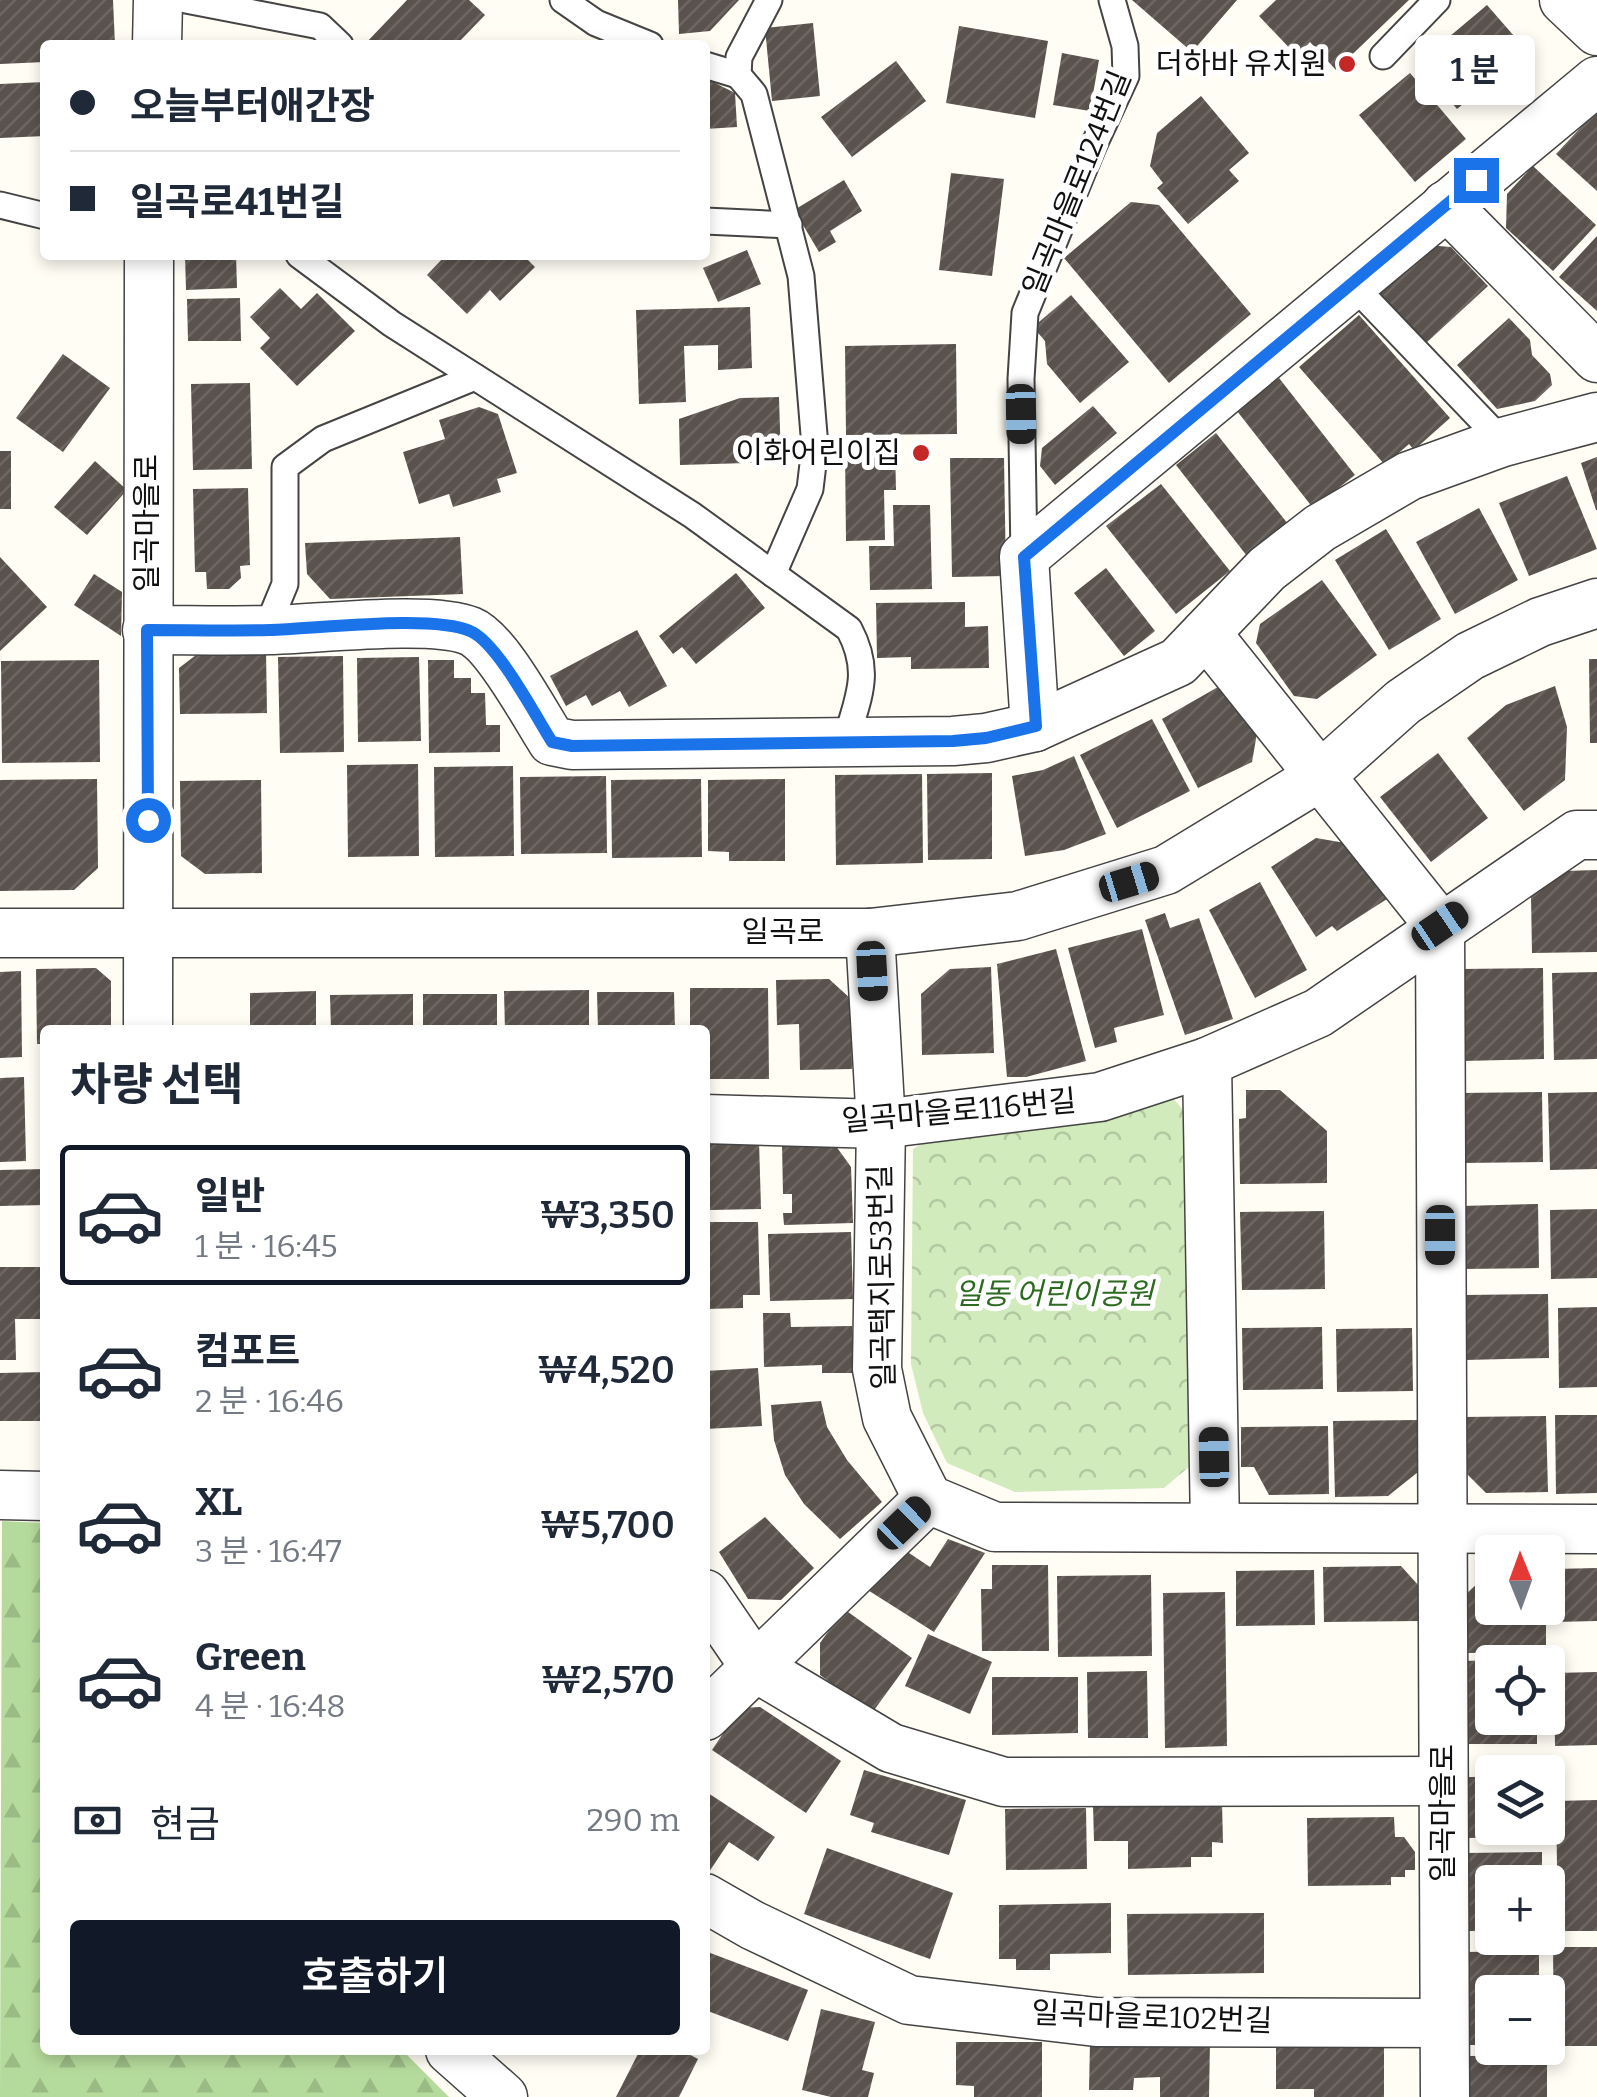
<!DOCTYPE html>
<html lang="ko">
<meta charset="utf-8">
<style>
:root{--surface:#fff;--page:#f6f6f7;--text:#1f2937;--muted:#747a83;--line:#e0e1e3;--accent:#111827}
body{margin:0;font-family:Bitter,"Noto Sans KR",serif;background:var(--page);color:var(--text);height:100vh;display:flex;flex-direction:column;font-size:38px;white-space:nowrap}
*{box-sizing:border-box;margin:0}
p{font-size:32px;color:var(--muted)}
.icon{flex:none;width:55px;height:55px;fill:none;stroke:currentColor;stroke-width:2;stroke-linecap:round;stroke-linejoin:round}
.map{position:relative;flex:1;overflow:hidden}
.sheet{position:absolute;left:40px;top:1025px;width:670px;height:1030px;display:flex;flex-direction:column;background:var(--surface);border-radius:10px;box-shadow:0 5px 15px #0003}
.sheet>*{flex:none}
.banner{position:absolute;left:40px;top:40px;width:670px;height:220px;border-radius:10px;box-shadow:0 5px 15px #0003;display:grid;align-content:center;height:220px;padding:0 30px;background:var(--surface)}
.needle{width:65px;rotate:359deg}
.controls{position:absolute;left:1475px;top:1535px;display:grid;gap:20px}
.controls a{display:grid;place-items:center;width:90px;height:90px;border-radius:10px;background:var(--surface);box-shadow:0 5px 15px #0003;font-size:50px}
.end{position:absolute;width:45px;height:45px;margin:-22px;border:12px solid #1a73e8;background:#fff;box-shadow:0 0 0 5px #fff}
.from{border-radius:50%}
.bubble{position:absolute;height:70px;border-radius:10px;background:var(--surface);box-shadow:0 5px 15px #0003;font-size:32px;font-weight:600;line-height:70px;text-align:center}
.car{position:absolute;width:30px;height:60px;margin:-30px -15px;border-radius:12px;box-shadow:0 0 8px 2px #0007;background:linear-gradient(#222 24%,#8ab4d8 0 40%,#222 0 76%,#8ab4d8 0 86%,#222 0)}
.banner b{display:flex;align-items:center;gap:35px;height:95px;font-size:38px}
.banner b+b{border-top:2px solid var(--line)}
.banner i{width:25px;height:25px;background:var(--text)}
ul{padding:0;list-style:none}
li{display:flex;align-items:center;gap:30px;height:140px;margin:0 20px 15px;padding:0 10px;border:5px solid transparent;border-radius:10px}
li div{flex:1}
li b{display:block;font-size:38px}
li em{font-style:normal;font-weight:600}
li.active{border-color:var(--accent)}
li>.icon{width:90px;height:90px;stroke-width:1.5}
h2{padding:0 30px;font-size:45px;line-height:120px}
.pay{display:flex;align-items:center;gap:25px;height:110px;padding:0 30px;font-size:38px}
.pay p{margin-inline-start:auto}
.primary-button{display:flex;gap:20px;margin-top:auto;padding:20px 30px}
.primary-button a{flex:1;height:115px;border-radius:10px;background:var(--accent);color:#fff;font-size:40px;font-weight:600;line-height:115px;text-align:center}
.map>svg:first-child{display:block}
</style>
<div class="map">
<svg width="1597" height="2097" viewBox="0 0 1597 2097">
<defs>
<pattern id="forest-firs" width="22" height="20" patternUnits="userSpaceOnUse" patternTransform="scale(2.5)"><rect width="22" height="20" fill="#b5db9c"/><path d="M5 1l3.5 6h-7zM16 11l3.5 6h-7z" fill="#9bbb85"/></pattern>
<pattern id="park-crowns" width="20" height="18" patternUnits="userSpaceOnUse" patternTransform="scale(2.5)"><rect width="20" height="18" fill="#d2ebbd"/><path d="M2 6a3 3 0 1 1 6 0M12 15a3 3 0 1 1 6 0" fill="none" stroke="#b3c8a1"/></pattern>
<pattern id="building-hatch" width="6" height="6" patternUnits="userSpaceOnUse" patternTransform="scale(2.5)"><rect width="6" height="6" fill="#5a524d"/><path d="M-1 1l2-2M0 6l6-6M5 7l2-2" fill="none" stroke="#6d6662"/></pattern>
</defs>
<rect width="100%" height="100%" fill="#fffdf4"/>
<polygon fill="url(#forest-firs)" points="2,1521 45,1523 45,2050 402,2050 449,2097 0,2097"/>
<polygon fill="url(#park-crowns)" points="1170,1095 1196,1124 1197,1460 1164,1488 1015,1492 947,1463 923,1413 911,1364 913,1149 938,1134 1047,1128 1121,1114"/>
<g fill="url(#building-hatch)">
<polygon points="0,0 113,0 115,45 45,45 45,62 0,64"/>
<polygon points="407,0 469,0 485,15 456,45 364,45"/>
<polygon points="678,0 739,0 710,31 679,34"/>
<polygon points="1132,0 1237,0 1192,52"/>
<polygon points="1276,0 1409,0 1336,70 1310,42 1297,56 1259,16"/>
<polygon points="1487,5 1521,44 1479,80 1485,86 1457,109 1418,63"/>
<polygon points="813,23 820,96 772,101 765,28"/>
<polygon points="959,26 1048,41 1035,118 946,103"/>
<polygon points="1062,53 1099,60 1090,111 1053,105"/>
<polygon points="896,61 926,101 852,157 821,117"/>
<polygon points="1410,73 1466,139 1415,182 1359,115"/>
<polygon points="705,78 735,93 737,127 705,129"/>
<polygon points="45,82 45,136 0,138 0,84"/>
<polygon points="1201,96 1249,153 1229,170 1239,181 1188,224 1157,188 1163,183 1150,166 1157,133"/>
<polygon points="1597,110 1597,191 1556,154"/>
<polygon points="1533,166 1596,225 1553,271 1506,228 1507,194"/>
<polygon points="951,173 1004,179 992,276 939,270"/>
<polygon points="844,180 862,211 830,231 836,242 819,252 794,210"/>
<polygon points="1131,202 1159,205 1251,314 1169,383 1064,258"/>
<polygon points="1597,236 1597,311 1559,277"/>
<polygon points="1426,245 1451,247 1488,286 1425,344 1376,291"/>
<polygon points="747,250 761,284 718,302 703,268"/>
<polygon points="185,255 236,255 237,288 186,290"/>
<polygon points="446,255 523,255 535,267 500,301 490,290 467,314 427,275"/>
<polygon points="280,288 301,309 317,293 355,331 297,386 260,348 270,338 250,317"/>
<polygon points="1071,295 1129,362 1080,403 1047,364 1045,341 1033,327"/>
<polygon points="240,298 241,341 188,341 187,299"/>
<polygon points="750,307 752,368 718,370 718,345 684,346 686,402 639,404 636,310"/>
<polygon points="1359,315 1450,418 1414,450 1409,444 1385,465 1299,367"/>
<polygon points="1509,318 1530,340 1532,355 1550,374 1552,385 1535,401 1497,409 1457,365"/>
<polygon points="956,344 957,434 846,435 845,346"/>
<polygon points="63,354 110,388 63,452 16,418"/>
<polygon points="1279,378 1355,475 1313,508 1237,411"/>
<polygon points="250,383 252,469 193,470 191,384"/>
<polygon points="779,397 781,462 680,465 679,419 740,398"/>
<polygon points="1093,406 1117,433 1055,485 1040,466 1042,448"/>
<polygon points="479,407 498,414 517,473 497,479 501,492 453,507 449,494 419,504 403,452 445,439 439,420"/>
<polygon points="1216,433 1288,524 1247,556 1176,465"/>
<polygon points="895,449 896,490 884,490 885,540 846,541 845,450"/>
<rect x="0" y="451" width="11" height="58"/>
<polygon points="1597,457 1597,510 1596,510 1581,463"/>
<polygon points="950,458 1004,458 1006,576 952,577"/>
<polygon points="95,461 127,490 87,535 54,507"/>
<polygon points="1567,476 1597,549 1529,576 1499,503"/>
<polygon points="1161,484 1230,571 1176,614 1106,526"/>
<polygon points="248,488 250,565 240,566 241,578 229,589 207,589 206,572 195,572 193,489"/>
<polygon points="893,505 930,505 932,589 870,590 869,546 894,546"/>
<polygon points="1479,508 1518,580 1455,614 1416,542"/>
<polygon points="1386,529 1441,619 1389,650 1335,560"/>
<polygon points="460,537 463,594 330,599 307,574 305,543"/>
<polygon points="0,557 47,607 0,651"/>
<polygon points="1106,568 1155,631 1124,656 1074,593"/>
<polygon points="736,573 765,608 696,664 682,647 673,654 659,636"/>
<polygon points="94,574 122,592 121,636 74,605"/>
<polygon points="1322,580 1377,655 1317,699 1294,696 1256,643 1260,624"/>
<polygon points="965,602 965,627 988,626 989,668 911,669 911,657 877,658 876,603"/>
<polygon points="637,630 667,686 629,707 620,691 592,706 586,695 566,706 550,676"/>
<polygon points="266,651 267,713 180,714 179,668 200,652"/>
<polygon points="343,656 344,752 280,753 278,657"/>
<polygon points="419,657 421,741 358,742 357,658"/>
<polygon points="1589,659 1597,659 1597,743 1590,743"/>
<polygon points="99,660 100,762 2,763 1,661"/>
<polygon points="428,660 454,660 454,678 471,678 471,693 485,693 486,725 500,725 500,752 429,753"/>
<polygon points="1555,686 1567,727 1565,780 1524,811 1467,738 1506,705"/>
<polygon points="1218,687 1257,733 1252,762 1198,788 1162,719"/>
<polygon points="1152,719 1190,791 1117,828 1080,755"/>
<polygon points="1438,753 1488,818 1431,862 1380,797"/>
<polygon points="1074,756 1106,834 1064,850 1025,856 1012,776 1043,770"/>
<polygon points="418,764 419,856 348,857 347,765"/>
<polygon points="513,766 514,856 435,857 434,767"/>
<polygon points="992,773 992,859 928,860 927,774"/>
<polygon points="922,774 923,863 836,865 835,775"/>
<polygon points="606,776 607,853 521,854 520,777"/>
<polygon points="97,779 98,868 74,890 0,891 0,780"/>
<polygon points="701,779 702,857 612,858 611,780"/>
<polygon points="785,779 785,861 729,861 729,852 708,851 708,780"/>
<polygon points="261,780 262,873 205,874 181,856 180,781"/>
<polygon points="1316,838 1351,844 1387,899 1337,931 1332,926 1316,937 1271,867"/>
<polygon points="1597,870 1597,952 1532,953 1531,896 1564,871"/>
<polygon points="1260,882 1307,970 1255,998 1209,910"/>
<polygon points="1165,913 1170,928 1199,918 1233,1019 1185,1035 1145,920"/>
<polygon points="1142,929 1164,1015 1114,1028 1117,1042 1095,1048 1068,948"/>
<polygon points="1056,949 1086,1061 1026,1077 1007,1077 997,964"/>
<polygon points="991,967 994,1053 922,1055 921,994 950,969"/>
<polygon points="96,968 111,981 111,1030 45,1030 45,1044 37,1044 36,969"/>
<polygon points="1543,968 1544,1059 1462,1061 1460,969"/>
<polygon points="21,971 22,1057 0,1058 0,972"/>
<polygon points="1597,972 1597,1059 1554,1060 1552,973"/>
<polygon points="829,979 851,999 852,1069 800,1070 799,1024 777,1025 776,980"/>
<polygon points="690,988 768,988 769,1079 705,1079 705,1030 690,1030"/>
<polygon points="589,990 589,1030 505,1030 504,991"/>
<polygon points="316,991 316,1030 250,1030 250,993"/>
<polygon points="597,992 674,992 675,1030 598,1030"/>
<polygon points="413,994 413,1030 331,1030 330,995"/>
<rect x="423" y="994" width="74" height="36"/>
<polygon points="24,1077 26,1161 0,1162 0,1078"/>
<polygon points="1246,1090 1280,1090 1327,1131 1327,1183 1240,1184 1239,1119 1246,1118"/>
<polygon points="1542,1092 1543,1162 1460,1163 1459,1093"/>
<polygon points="1597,1092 1597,1169 1550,1170 1548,1093"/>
<polygon points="759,1141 761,1209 710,1210 710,1200 705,1200 705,1142"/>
<polygon points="833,1142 851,1167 853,1223 784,1225 783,1213 792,1213 792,1194 783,1194 782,1144"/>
<polygon points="45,1169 45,1205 0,1206 0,1170"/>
<polygon points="1538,1204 1539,1268 1463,1269 1461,1206"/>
<polygon points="1597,1209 1597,1278 1551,1279 1550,1210"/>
<polygon points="1324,1211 1325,1289 1242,1290 1240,1212"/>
<polygon points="705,1222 758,1222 760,1295 743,1295 743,1308 705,1309"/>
<polygon points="851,1232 853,1299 770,1301 768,1234"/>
<polygon points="0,1267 45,1267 45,1319 15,1319 16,1360 0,1360"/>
<polygon points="1548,1294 1549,1358 1465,1360 1464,1295"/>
<polygon points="1597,1307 1597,1387 1559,1388 1558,1308"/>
<polygon points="763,1313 790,1313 791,1327 852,1326 853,1373 822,1373 822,1365 764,1367"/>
<polygon points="1322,1327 1323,1389 1243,1390 1242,1328"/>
<polygon points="1412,1328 1413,1391 1337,1392 1336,1329"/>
<polygon points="758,1368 762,1426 705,1429 705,1371"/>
<polygon points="45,1372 45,1421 0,1421 0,1373"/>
<polygon points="821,1401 827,1427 847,1460 882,1502 840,1539 804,1504 785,1475 774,1440 771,1405"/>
<polygon points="1555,1415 1597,1415 1597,1493 1556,1494"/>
<polygon points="1546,1416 1548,1492 1486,1493 1462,1469 1462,1417"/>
<polygon points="1417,1420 1418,1472 1388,1496 1335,1497 1333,1421"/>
<polygon points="1328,1426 1329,1494 1269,1495 1254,1467 1241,1467 1241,1427"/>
<polygon points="765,1517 814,1568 781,1600 748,1599 719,1552"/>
<polygon points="948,1539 985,1553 934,1632 863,1587 903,1549 930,1567"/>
<polygon points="992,1565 1048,1565 1049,1651 982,1651 981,1589 992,1589"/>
<polygon points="1401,1566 1419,1586 1419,1621 1324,1622 1323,1567"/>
<polygon points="1597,1568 1597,1621 1554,1622 1554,1569"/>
<polygon points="1314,1570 1315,1625 1236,1626 1236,1571"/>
<polygon points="1151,1575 1152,1656 1058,1657 1057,1576"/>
<polygon points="1482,1579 1492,1579 1492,1608 1546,1608 1546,1652 1466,1653 1465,1595"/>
<polygon points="1225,1592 1227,1746 1165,1748 1163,1593"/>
<polygon points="844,1609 912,1658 872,1713 820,1675 820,1643"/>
<polygon points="928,1634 992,1662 970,1714 905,1686"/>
<polygon points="1492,1660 1492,1718 1537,1718 1537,1744 1466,1744 1465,1661"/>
<polygon points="1147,1671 1148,1738 1088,1738 1087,1672"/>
<polygon points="1597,1672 1597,1745 1555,1746 1554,1673"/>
<polygon points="992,1677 1078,1677 1078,1733 992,1735"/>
<polygon points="760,1707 841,1761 806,1813 712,1750 740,1708"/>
<polygon points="864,1770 966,1800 949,1855 871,1832 874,1823 850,1815"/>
<polygon points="1464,1777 1492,1777 1492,1828 1536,1828 1536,1837 1464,1838"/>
<polygon points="705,1791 775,1837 758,1861 729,1842 705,1878"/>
<polygon points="1597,1800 1597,1931 1558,1931 1556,1801"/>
<polygon points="1222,1803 1223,1843 1212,1842 1212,1857 1191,1857 1191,1867 1128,1869 1128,1841 1094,1841 1093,1805"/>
<polygon points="1086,1808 1087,1869 1006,1870 1005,1809"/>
<polygon points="1394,1817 1395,1837 1404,1837 1415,1852 1415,1870 1405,1870 1405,1877 1391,1877 1391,1885 1308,1886 1307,1818"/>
<polygon points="827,1848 953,1893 930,1959 804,1914"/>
<polygon points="1542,1852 1542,1882 1492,1882 1492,1931 1466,1931 1465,1853"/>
<polygon points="1111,1903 1111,1953 1050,1954 1050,1970 1016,1970 1016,1959 999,1959 999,1905"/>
<polygon points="1264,1913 1264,1973 1128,1975 1127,1914"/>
<polygon points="1553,1947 1597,1947 1597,2046 1554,2046"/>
<polygon points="705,1951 808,1990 788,2041 705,2010"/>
<polygon points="1539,1951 1539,1992 1492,1992 1492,2045 1464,2045 1463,1952"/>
<polygon points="821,2009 875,2022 862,2070 874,2073 868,2097 831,2097 802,2090"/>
<polygon points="956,2042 1042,2042 1042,2097 974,2097 974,2086 956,2085"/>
<polygon points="1090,2042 1210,2042 1209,2097 1160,2097 1160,2077 1134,2078 1133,2090 1089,2090"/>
<polygon points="1276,2044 1384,2044 1384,2097 1314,2097 1314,2089 1276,2089"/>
<polygon points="640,2050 681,2050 698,2059 679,2097 616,2097"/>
<polygon points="1547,2055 1547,2097 1469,2097 1469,2056"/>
</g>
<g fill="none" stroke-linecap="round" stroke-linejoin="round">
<g stroke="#444" stroke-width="29">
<g id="service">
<polyline points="186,0 320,26 340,45"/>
<polyline points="563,0 596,23 650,45"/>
<polyline points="1383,56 1437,0"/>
<polyline points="705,65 738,75"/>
<polyline points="738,75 754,94 801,276 815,447 810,489 773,574"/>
<polyline points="738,75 739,57 769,0"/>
<polyline points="0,205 45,216"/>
<polyline points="705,221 789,225"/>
<path d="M 299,255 L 392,324 L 692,515 L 849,629 C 873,674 857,699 845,744"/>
<polyline points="1352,284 1503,442"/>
<polyline points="1024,557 1021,379 1025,313 1092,149 1126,76 1125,46 1112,0"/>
<polyline points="266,630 285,584 285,467 323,439 475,377"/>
</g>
</g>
<g stroke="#444" stroke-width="51">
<g id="minor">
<polyline points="1564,0 1597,31"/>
<polyline points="157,45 158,0"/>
<polyline points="1446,205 1597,358"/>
<path d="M 147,630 C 188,630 229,631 270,630 C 316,629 433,615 470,631 C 497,642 535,715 552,741 L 572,745 L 953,741 L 986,738 L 1035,727 L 1178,662 L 1267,569 L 1320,528 L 1409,476 L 1503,442 L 1597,417"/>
<polyline points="1206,633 1440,926 1445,2097"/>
<polyline points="1035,727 1024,557 1597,81"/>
<polyline points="0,933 870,933 1018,916 1166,870 1319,777 1403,702 1470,656 1540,622 1597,603"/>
<polyline points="870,933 881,1124 877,1369 887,1418 928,1499 995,1527 1597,1529"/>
<polyline points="148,1030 149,255"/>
<polyline points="1207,1062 1215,1527"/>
<polyline points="705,1119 881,1124 1100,1097 1207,1062 1318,1013 1577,835 1597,835"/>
<polyline points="0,1495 45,1496"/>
<polyline points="705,1594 755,1667 891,1748 1004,1782 1443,1781"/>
<polyline points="705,1716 928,1499"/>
<polyline points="705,1898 752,1925 909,2000 1096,2022 1444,2023"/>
<polyline points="450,2050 503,2097"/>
</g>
</g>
<use href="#service" stroke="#fff" stroke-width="25"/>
<use href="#minor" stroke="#fff" stroke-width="48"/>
</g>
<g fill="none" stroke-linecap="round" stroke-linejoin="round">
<path stroke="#1a73e8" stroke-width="12" d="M 148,820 L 147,630 C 188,630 229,631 270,630 C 316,629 432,614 470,631 C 497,642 535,715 552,742 L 572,746 L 953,741 L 986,738 L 1036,726 L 1024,557 L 1476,180"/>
</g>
<g fill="#c32827" stroke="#fff" stroke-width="4">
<circle cx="1347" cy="64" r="10"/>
<circle cx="921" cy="453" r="10"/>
</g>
<g text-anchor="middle" stroke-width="10" stroke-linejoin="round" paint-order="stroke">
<g font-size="30" fill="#111" stroke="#fff" text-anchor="end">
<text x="1327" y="74">더하바 유치원</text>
<text x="901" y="463">이화어린이집</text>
</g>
<g font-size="30" fill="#111" stroke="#fff">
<text transform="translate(1077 183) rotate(-68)" y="10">일곡마을로124번길</text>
<text transform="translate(147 523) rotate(-90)" y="10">일곡마을로</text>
<text x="783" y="942">일곡로</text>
<text transform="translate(959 1111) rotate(-5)" y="10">일곡마을로116번길</text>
<text transform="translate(882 1277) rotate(-91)" y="10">일곡택지로53번길</text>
<text transform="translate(1443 1813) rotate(-90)" y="10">일곡마을로</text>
<text transform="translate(1152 2017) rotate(2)" y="10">일곡마을로102번길</text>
</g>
<g font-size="30" font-style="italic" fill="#2b6a1f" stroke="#fff">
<text x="1054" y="1304">일동 어린이공원</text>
</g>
</g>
</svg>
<div class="controls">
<a><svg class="needle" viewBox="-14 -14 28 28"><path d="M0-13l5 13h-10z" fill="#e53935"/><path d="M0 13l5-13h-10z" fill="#747a83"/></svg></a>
<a><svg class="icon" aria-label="locate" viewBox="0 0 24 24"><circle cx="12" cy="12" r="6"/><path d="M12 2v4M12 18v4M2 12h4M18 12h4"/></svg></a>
<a><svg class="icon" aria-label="layers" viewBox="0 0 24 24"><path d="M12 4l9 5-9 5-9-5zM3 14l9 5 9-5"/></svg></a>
<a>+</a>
<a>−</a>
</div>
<i class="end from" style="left:148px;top:820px"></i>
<i class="end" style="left:1476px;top:180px"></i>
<div class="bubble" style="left:1415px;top:35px;width:120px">1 분</div>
<i class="car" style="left:1021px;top:414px;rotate:179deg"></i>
<i class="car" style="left:1129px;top:882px;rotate:73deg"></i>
<i class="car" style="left:1440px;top:926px;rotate:56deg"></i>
<i class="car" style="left:872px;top:971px;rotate:177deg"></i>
<i class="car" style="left:1440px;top:1235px;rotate:180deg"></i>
<i class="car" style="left:1214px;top:1457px;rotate:359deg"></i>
<i class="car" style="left:904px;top:1523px;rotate:46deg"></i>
<div class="banner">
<b><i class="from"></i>오늘부터애간장</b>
<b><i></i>일곡로41번길</b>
</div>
<section class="sheet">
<h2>차량 선택</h2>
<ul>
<li class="active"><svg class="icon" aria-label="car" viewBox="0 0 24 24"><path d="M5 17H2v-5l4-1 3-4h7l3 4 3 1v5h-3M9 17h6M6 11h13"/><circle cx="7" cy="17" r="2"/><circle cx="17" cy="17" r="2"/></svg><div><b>일반</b><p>1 분 · 16:45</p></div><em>₩3,350</em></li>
<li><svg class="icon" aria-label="car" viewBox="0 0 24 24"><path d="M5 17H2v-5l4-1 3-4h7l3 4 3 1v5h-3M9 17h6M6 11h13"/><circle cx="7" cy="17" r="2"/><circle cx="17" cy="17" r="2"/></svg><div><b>컴포트</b><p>2 분 · 16:46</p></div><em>₩4,520</em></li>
<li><svg class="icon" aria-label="car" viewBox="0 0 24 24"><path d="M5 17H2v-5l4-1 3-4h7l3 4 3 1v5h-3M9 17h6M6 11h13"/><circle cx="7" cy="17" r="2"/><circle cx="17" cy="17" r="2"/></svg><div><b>XL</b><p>3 분 · 16:47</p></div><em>₩5,700</em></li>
<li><svg class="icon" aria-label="car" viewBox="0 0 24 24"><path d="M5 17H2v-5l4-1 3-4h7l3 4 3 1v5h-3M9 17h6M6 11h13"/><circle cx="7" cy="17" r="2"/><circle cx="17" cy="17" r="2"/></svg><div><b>Green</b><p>4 분 · 16:48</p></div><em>₩2,570</em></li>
</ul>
<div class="pay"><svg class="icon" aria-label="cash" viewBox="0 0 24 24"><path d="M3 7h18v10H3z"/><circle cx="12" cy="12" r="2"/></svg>현금<p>290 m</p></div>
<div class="primary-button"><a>호출하기</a></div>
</section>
</div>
